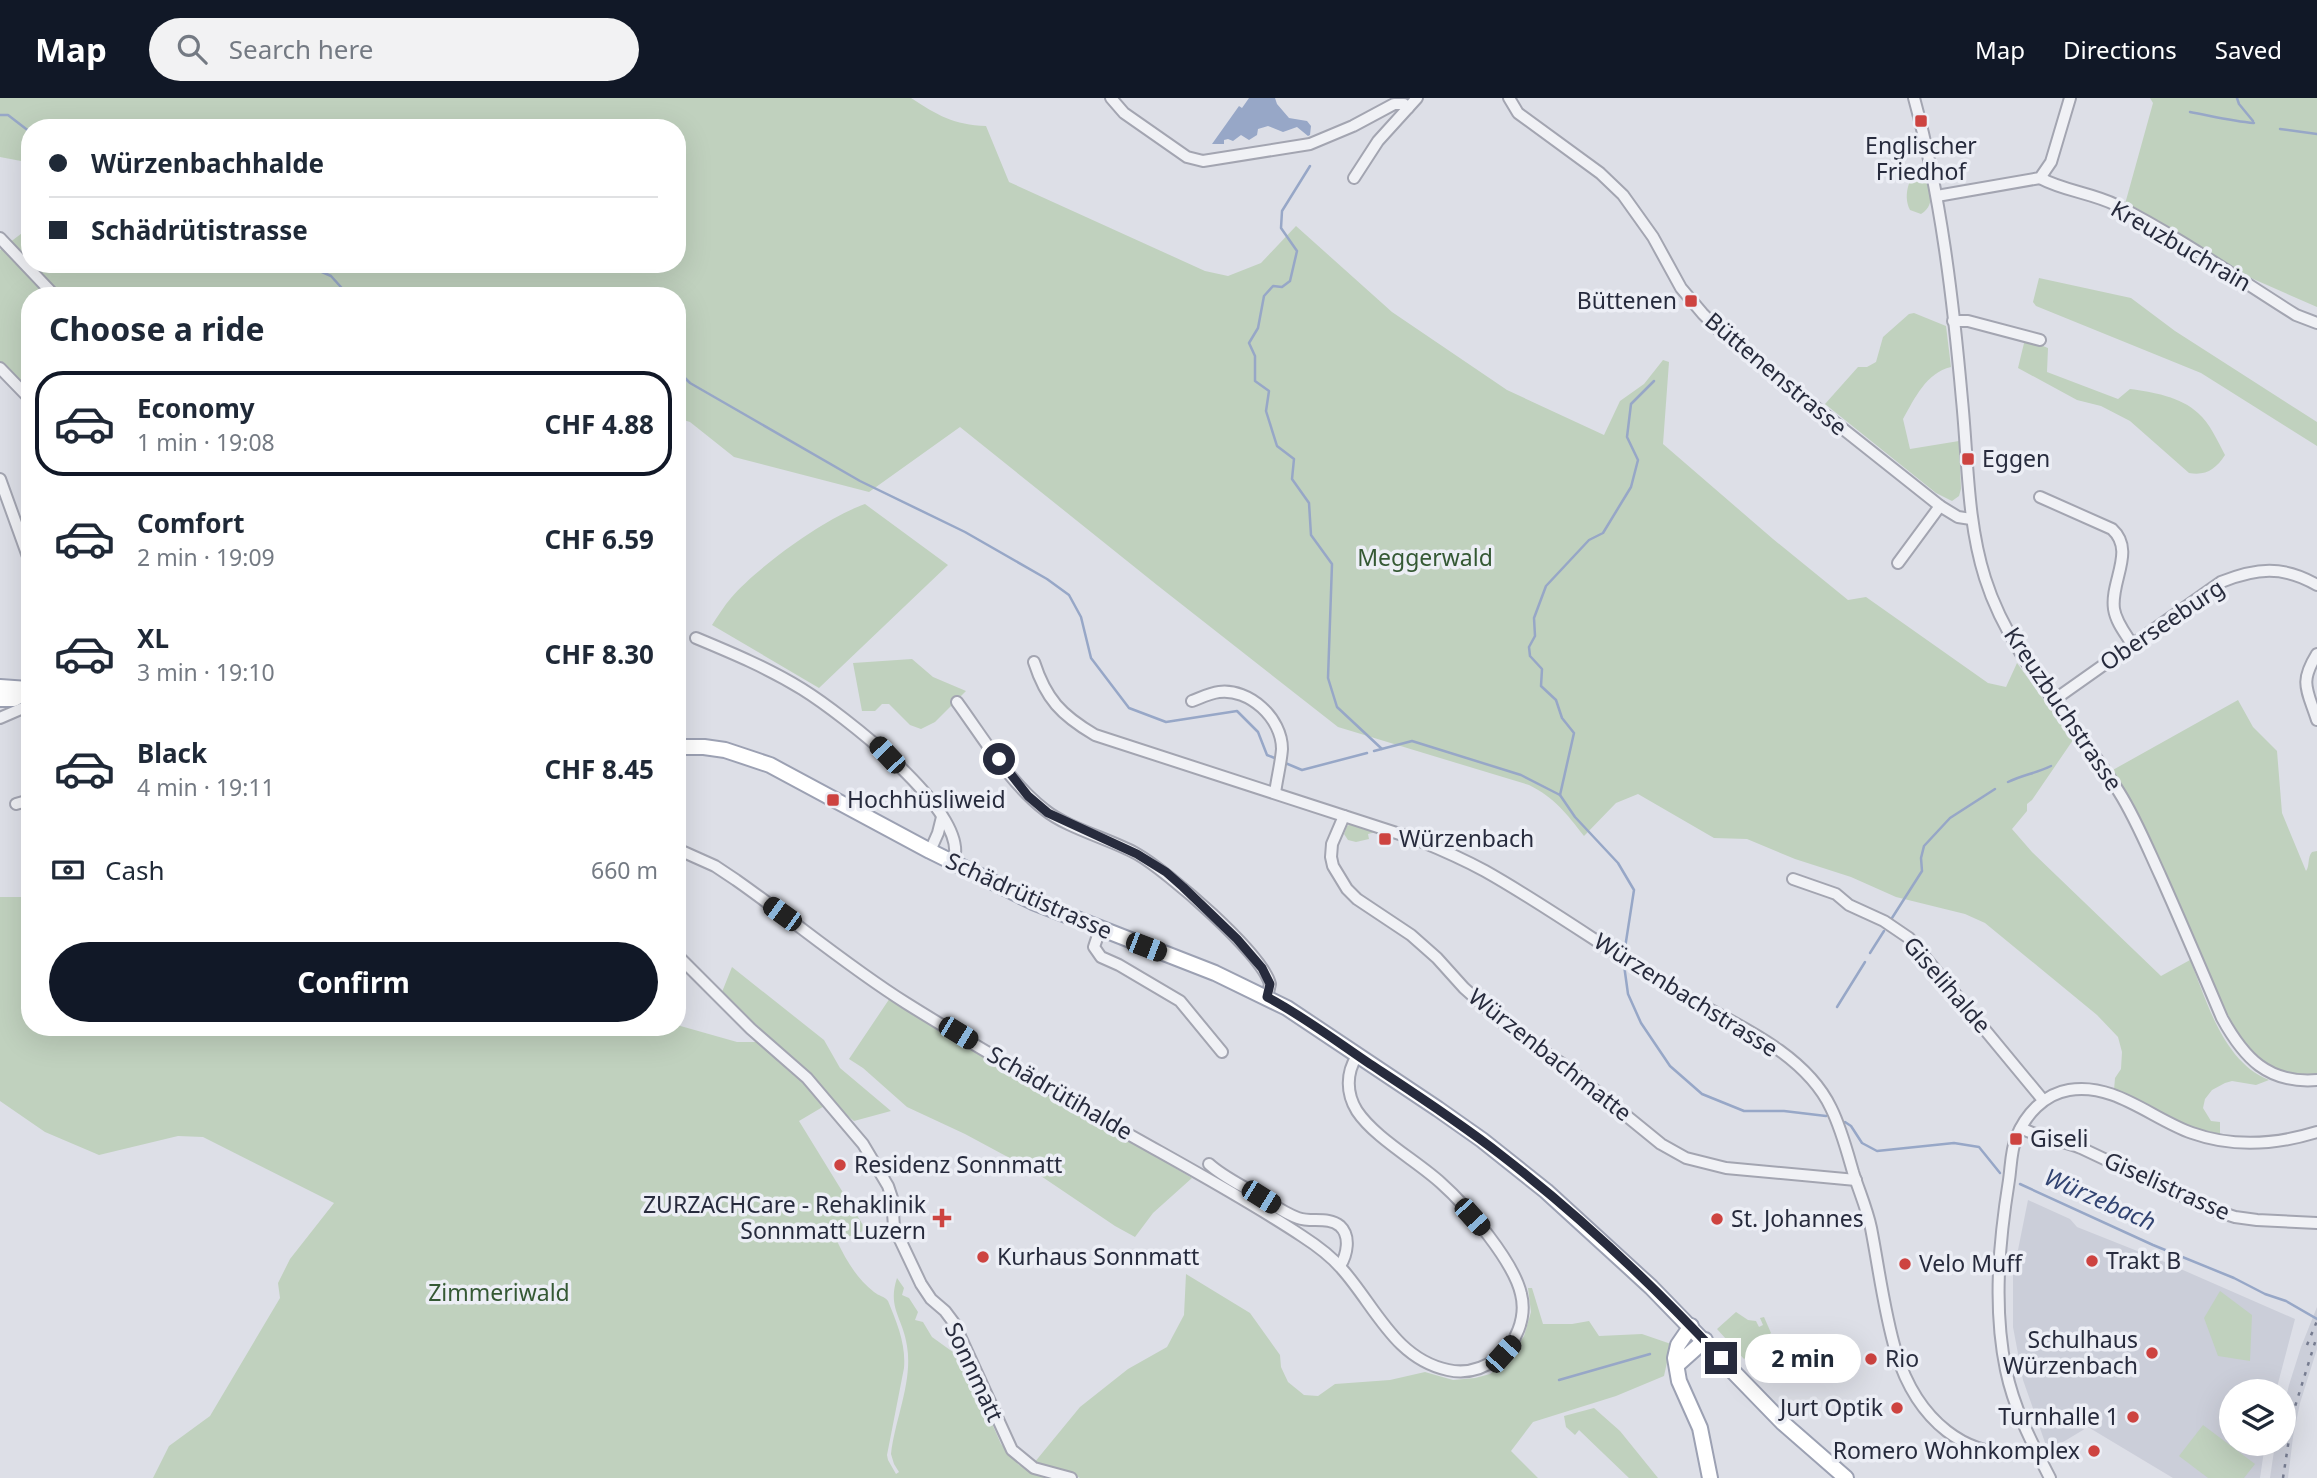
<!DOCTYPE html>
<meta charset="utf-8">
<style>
:root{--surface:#fff;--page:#f2f2f3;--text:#1f2937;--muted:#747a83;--line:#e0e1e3;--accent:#111827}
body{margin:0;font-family:"Noto Sans",sans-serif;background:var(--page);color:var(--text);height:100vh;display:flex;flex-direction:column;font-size:26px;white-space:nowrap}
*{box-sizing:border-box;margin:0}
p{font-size:23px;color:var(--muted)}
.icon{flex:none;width:38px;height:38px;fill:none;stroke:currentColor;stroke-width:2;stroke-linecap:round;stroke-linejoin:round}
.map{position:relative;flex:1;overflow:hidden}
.panel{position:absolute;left:21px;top:189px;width:665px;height:749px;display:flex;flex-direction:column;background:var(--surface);border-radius:28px;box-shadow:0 7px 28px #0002}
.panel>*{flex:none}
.guide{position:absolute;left:21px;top:21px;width:665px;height:154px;border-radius:28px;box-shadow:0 7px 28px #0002;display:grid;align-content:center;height:154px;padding:0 28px;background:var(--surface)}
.buttons{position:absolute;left:2219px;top:1281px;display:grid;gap:14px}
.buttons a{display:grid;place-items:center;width:77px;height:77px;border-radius:50%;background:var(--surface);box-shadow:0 7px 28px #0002;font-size:35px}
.end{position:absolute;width:32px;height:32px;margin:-16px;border:9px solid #272b3d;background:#fff;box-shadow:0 0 0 4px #fff}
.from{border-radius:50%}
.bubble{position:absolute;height:49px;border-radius:24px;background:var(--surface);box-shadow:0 7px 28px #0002;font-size:23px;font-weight:700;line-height:49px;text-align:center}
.car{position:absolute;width:21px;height:42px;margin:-21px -10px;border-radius:9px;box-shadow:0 0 5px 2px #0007;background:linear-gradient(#222 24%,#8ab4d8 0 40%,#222 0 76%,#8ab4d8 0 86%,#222 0)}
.guide b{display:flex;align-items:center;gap:24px;height:66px;font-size:26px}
.guide b+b{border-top:2px solid var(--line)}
.guide i{width:18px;height:18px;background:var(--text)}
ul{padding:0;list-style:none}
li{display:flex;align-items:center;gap:21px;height:105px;margin:0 14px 10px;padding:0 14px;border:4px solid transparent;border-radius:28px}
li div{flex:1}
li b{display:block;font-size:26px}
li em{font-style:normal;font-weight:700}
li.on{border-color:var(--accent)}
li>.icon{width:63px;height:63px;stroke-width:1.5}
h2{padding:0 28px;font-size:32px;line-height:84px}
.pay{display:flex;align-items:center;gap:18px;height:77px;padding:0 28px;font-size:26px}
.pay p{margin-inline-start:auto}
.action{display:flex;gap:14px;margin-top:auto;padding:14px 28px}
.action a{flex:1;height:80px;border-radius:42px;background:var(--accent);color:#fff;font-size:28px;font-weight:700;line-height:80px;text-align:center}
header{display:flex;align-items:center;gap:42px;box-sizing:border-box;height:98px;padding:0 35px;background:var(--accent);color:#fff}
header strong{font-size:33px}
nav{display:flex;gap:38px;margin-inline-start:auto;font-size:24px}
.search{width:490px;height:63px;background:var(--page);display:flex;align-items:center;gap:18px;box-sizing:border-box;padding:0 24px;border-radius:38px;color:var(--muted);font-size:26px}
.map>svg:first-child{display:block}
</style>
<header>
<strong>Map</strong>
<div class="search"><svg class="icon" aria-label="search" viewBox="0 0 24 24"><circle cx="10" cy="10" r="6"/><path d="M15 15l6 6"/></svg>Search here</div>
<nav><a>Map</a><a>Directions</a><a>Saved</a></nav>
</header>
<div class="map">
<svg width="2317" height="1380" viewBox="0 0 2317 1380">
<rect width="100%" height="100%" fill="#dddfe7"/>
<g fill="#cbced9">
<polygon points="2028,1102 2070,1121 2077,1129 2160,1162 2295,1221 2276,1293 2231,1293 2231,1346 2265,1346 2260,1380 2173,1380 2088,1329 2048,1353 2023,1282 2013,1229 2013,1177"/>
<polygon points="2317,1209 2317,1251 2300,1305 2293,1339 2288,1380 2270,1380 2275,1346 2284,1346 2284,1308 2289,1287 2301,1249"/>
</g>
<g fill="#c0d1be">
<path d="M 0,0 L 911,0 C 937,17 954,27 986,28 L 1009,84 L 1205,173 L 1228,178 L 1261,165 L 1296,128 L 1392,214 L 1507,292 L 1604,337 L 1620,303 L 1644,286 L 1663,262 L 1669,264 L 1663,346 L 1773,441 L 1848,502 L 1866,499 L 1988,585 L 2006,589 L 2017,565 L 2073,642 L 2032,702 L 2027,706 L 2027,713 L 2012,731 L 2032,754 L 2161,878 L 2190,862 C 2207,903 2223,964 2269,982 L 2256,987 L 2232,983 L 2225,985 L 2212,992 L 2205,1001 L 2203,1010 L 2211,1023 L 2220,1024 L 2220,1036 L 2192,1029 L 2114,992 L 2115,980 L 2121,971 L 2122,954 L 2118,939 L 2097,917 L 1985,825 L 1965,816 L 1896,799 L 1851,779 L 1795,761 L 1747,741 L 1714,740 L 1638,696 L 1616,705 L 1584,738 C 1566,715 1555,700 1529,687 L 1338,629 L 1157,487 L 960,329 L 869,394 L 734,359 L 690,324 L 677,320 L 677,198 L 61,198 L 30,166 L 677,166 L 677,30 L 30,30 L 30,98 L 21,63 L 0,59 Z"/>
<polygon points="2150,0 2317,0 2317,209 2251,180 2138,111 2125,106 2153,5"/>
<path d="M 1924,64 C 1928,81 1939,106 1921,116 L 1910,112 C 1902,96 1910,76 1924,64 Z"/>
<polygon points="30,129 30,166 9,145"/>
<polygon points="4,149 50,198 30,198 30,295 0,265 0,152"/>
<polygon points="2039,180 2131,200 2175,233 2317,324 2317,348 2201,275 2036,208 2033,204"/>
<path d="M 1914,215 L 1946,228 L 1951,269 C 1926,275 1915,300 1903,321 L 1910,351 L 1959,343 L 1961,391 L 1959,398 L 1952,403 L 1936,395 L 1825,306 L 1858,269 L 1867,269 L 1876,264 L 1883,239 L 1909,216 Z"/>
<path d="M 2025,241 L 2048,250 L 2047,274 L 2118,301 L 2130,291 C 2153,294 2181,299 2198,315 C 2210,325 2218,344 2225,357 C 2216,371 2206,378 2189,375 L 2130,323 L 2101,308 L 2077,302 L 2018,270 Z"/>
<path d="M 865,406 L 948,467 L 819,590 L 712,527 C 718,518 724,508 731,500 C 757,469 827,419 865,406 Z"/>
<polygon points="912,561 933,579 966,593 935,624 921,631 910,627 889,606 882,606 875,613 862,613 853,565"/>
<path d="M 2238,602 L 2253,629 L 2277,653 L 2282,715 L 2306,773 C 2310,768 2307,760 2312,754 L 2317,753 L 2317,977 L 2304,978 L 2273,970 L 2254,959 L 2232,928 L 2142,726 L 2111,673 Z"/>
<polygon points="1353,725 1385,736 1378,739 1376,734 1368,736 1369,741 1356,744 1348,742 1344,736 1347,728"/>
<path d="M 0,799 L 30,799 L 30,929 L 677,929 L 677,927 L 737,944 L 758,944 L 784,962 L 826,1007 L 799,1023 L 866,1132 L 837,1143 C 846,1162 857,1181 874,1194 C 879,1198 884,1198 888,1203 C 897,1225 906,1246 904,1270 L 887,1357 L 888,1362 L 896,1376 L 899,1374 L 894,1366 L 891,1356 C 895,1321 913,1283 907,1248 C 903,1220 887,1210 897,1180 L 904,1190 L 902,1197 L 909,1200 L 918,1214 L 915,1222 L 923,1224 L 932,1239 L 964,1262 L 1001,1346 L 1019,1367 L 1064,1380 L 153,1380 L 169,1348 L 210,1318 L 280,1200 L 278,1185 L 290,1161 L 334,1105 L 203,1039 L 178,1038 L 99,1057 L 45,1034 L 0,1003 Z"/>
<polygon points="732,869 824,942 840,970 891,1013 854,1023 842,1013 794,960 758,930 759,929 754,925 752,926 725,897 722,894"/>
<polygon points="890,900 1192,1080 1153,1115 1135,1139 1115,1128 1032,1072 965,1036 907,1009 863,970 849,961"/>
<polygon points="1186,1176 1250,1215 1280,1257 1281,1269 1288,1284 1304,1297 1318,1298 1335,1286 1390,1282 1425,1274 1453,1282 1475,1280 1490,1276 1508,1262 1524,1238 1531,1214 1528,1190 1532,1190 1543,1226 1572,1226 1589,1223 1599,1238 1642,1236 1671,1246 1664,1278 1616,1298 1533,1324 1511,1353 1538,1380 1080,1380 1068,1374 1034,1365 1080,1309 1128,1271 1167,1249 1184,1217"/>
<polygon points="2220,1193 2252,1217 2250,1263 2218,1258 2204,1220"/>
<polygon points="1736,1214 1748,1222 1756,1223 1759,1229 1763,1227 1760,1220 1764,1219 1771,1235 1744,1261 1717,1231"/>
<polygon points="1594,1310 1620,1333 1658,1380 1629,1380 1579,1332 1575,1337 1566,1329 1564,1318"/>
<polygon points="2203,1327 2255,1366 2244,1380 2208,1380 2179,1358"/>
</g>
<polygon fill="#97a7c7" points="1249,0 1275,0 1277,6 1289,20 1307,23 1311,28 1310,37 1308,38 1297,29 1283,34 1268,28 1258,31 1257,37 1249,42 1241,37 1233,43 1228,41 1224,42 1224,46 1212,46 1239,8 1242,10"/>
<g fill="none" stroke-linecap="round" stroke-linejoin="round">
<g stroke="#97a7c7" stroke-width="2.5">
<polyline points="2237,0 2239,6 2253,23"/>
<path d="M 2190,14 C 2212,18 2232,23 2254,25"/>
<polyline points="0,17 8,17 30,34"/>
<polyline points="2280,31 2317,36"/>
<polyline points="1310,68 1282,113 1281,130 1297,153 1290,183 1282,189 1273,188 1264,198 1258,230 1249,245 1255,258 1255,283 1269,293 1266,313 1277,348 1294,361 1292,381 1309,405 1311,437 1332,466 1328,580 1337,609 1382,651"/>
<polyline points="304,166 331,178 349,198"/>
<polyline points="677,272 690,285 860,383 965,434 1047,481 1069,497 1081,519 1091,560 1129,610 1166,624 1237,613 1258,634 1267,657 1277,661"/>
<polyline points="1374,653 1412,643 1521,677 1560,697 1575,719 1618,765 1634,792 1625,850"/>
<polyline points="1283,664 1302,672 1367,655"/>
<path d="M 2008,684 C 2022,677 2037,675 2051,668"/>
<polyline points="1560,697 1574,635 1562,620 1556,602 1541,588 1542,571 1530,558 1529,549 1535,538 1534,520 1546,488 1589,442 1603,435 1631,389 1638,362 1627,339 1631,306 1654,283"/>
<polyline points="1892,820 1922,773 1921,760 1924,748 1950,720 1995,691"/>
<polyline points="1870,855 1884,833"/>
<polyline points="1624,867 1628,896 1641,925 1670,968 1702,996 1744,1013 1784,1013 1826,1018"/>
<polyline points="1837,909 1865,864"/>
<polyline points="1845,1024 1851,1028 1862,1045 1877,1053 1954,1045 1979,1049 2000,1075"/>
<polyline points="2020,1086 2153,1147 2234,1180 2265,1196 2286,1203 2317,1221"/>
<polyline points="1559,1282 1650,1256"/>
</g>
<g stroke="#a3a5b1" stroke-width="14">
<g id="minor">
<polyline points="1111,0 1124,15 1187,59 1203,63 1310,46 1353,28 1394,6 1404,6 1408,10"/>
<polyline points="1509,0 1518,15 1600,75 1623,97 1653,139 1681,190 1703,216 1721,234 1940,408 1958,419 1971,421"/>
<path d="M 1914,0 C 1941,98 1953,201 1962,302 C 1968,362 1967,423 1985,480 C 2011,563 2075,622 2119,694 C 2136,721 2148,751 2161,779 C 2182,826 2202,873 2222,920 C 2244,960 2268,986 2317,982"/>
<polyline points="1354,80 1378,43 1417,0"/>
<path d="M 2040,80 C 2064,93 2092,95 2116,107 C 2179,139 2237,180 2296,217 L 2317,225"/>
<polyline points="1937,98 2040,80 2051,64 2070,0"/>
<polyline points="0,140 55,198"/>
<polyline points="1953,223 1968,223 2040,242"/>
<polyline points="0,270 30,301"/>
<polyline points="0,381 30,464"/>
<path d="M 2040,399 L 2112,431 C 2136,453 2110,483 2114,511 C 2116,524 2125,535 2132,546"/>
<polyline points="1898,465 1940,408"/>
<path d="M 696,540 C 732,555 768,570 802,591 C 839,614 974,716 953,764"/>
<path d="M 2317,556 C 2299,585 2307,591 2317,622"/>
<path d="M 1034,564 C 1046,601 1061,617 1095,637 L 1418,742 C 1440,751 1463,761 1485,773 C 1549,809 1609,853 1672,891 C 1725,922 1803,951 1831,1010 C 1841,1030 1847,1053 1853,1074 C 1859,1093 1867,1111 1871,1130 C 1879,1171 1884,1214 1896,1254 C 1916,1319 1965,1367 2036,1353"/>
<path d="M 2054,602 L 2221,484 C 2256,470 2283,467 2317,487"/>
<path d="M 1192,603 C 1200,600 1210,595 1219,594 C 1249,590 1282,620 1282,651 C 1281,665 1277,680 1275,695"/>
<path d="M 957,604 C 984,641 1009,684 1045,712 C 1067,730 1110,741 1137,756 C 1167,773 1262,855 1270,886 L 1267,899"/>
<polyline points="0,620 30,607"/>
<polyline points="16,706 30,702"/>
<polyline points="1344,718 1332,746 1331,759 1333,768 1347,791 1357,801 1411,837 1437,860 1464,890 1509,930 1564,967 1661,1046 1686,1060 1726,1070 1856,1082"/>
<path d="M 677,751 L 715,768 L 736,782 C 793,822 847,868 906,905 C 976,949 1049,990 1121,1032 C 1181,1066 1243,1099 1302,1138 C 1316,1147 1331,1158 1342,1171 C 1375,1208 1395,1261 1448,1272 C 1466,1276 1483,1271 1498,1260 C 1516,1246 1527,1219 1521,1196 C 1514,1164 1467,1108 1441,1085 C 1417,1063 1375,1040 1357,1013 C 1346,995 1346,975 1357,958"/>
<polyline points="930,753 938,735 942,719"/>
<polyline points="1793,781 1836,796 1849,807 1884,823 1909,840 2043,1002"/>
<polyline points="1100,831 1094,849 1101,859 1119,867 1180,903 1222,954"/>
<polyline points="677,857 751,931 807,980 863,1046 888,1088 892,1100 894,1129 921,1186 931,1201 945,1213 954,1225 1012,1352 1034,1370 1071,1380"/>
<path d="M 2021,1030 C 2040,1040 2061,1042 2081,1050 L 2210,1111 L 2235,1119 L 2257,1122 L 2317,1125"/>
<path d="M 1209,1066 C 1223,1079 1243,1088 1259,1098 C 1272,1106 1284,1115 1298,1120 C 1311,1125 1328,1118 1340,1128 C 1351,1138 1347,1157 1340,1168"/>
<path d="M 2050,1380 C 2032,1345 2014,1311 2006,1272 C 1993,1210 1999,1144 2009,1082 C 2011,1068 2011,1053 2016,1040 C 2025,1017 2044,996 2069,992 C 2114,984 2152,1021 2192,1035 C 2234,1050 2275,1047 2317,1034"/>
</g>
</g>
<g stroke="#9ca1b3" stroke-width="18">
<g id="major">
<polyline points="0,589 28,591"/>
<polyline points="0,601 14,601 30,592"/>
<polyline points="677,649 704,649 725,652 770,667 930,753 1033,804 1215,875 1287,910 1438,1011 1482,1042 1546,1093 1651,1189 1783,1325 1846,1380"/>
<polyline points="1691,1228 1678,1247 1675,1260 1679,1283 1700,1330 1710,1380"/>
<polyline points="1677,1267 1705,1242"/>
</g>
</g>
<use href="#minor" stroke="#f0f1f5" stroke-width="10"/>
<use href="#major" stroke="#fff" stroke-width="14"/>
<g stroke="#767c90" stroke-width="2.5" stroke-dasharray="3.5 7" stroke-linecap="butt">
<polyline points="2307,1247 2317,1223"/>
<polyline points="2283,1380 2293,1315 2317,1238"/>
</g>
</g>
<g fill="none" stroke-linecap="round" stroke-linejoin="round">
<path stroke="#272b3d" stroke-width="9" d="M 999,661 L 1028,698 L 1048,715 L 1137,756 L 1166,774 L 1183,789 L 1237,841 L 1262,870 L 1270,886 L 1267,899 C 1303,918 1336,943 1370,966 C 1414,995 1459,1024 1501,1057 C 1580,1118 1653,1187 1721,1260"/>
</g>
<g fill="#cd4340" stroke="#eceef5" stroke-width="2.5">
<rect x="1914" y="16" width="14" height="14" rx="3.5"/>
<rect x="1684" y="196" width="14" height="14" rx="3.5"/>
<rect x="1961" y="354" width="14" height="14" rx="3.5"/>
<rect x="826" y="695" width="14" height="14" rx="3.5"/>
<rect x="1378" y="734" width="14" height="14" rx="3.5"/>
<rect x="2009" y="1034" width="14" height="14" rx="3.5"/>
<circle cx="840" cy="1067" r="7"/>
<path d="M938.5 1109.5h7v7h7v7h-7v7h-7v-7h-7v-7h7z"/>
<circle cx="1717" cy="1121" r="7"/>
<circle cx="983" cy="1159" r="7"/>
<circle cx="2092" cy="1163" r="7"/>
<circle cx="1905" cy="1166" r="7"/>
<circle cx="2152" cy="1255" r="7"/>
<circle cx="1871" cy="1261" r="7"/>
<circle cx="1897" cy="1310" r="7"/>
<circle cx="2133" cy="1319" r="7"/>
<circle cx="2094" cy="1353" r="7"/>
</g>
<g text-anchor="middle" stroke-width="7" stroke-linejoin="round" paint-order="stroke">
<g font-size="23" fill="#272b3d" stroke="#eceef5" text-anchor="start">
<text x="1921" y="56" text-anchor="middle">Englischer<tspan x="1921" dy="26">Friedhof</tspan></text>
<text x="1677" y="211" text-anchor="end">Büttenen</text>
<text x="1982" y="369">Eggen</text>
<text x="847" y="710">Hochhüsliweid</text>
<text x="1399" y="749">Würzenbach</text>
<text x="2030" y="1049">Giseli</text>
<text x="854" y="1075">Residenz Sonnmatt</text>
<text x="926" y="1115" text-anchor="end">ZURZACHCare - Rehaklinik<tspan x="926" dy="26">Sonnmatt Luzern</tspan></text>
<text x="1731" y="1129">St. Johannes</text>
<text x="997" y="1167">Kurhaus Sonnmatt</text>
<text x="2106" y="1171">Trakt B</text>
<text x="1919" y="1174">Velo Muff</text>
<text x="2138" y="1250" text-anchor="end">Schulhaus<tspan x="2138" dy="26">Würzenbach</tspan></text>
<text x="1885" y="1269">Rio</text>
<text x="1883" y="1318" text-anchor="end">Jurt Optik</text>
<text x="2119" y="1327" text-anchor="end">Turnhalle 1</text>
<text x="2080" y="1361" text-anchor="end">Romero Wohnkomplex</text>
</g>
<g font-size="23" fill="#272b3d" stroke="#eceef5">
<text transform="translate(2181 148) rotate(30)" y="8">Kreuzbuchrain</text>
<text transform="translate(1776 276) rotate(40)" y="8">Büttenenstrasse</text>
<text transform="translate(2162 527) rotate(-34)" y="8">Oberseeburg</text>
<text transform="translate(2063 611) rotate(56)" y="8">Kreuzbuchstrasse</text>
<text transform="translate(1029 798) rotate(24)" y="8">Schädrütistrasse</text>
<text transform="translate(1947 887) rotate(49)" y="8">Giselihalde</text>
<text transform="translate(1686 897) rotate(32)" y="8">Würzenbachstrasse</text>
<text transform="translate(1550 957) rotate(38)" y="8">Würzenbachmatte</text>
<text transform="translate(1060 995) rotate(30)" y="8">Schädrütihalde</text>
<text transform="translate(2167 1088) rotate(24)" y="8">Giselistrasse</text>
<text transform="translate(974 1274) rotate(65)" y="8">Sonnmatt</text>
</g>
<g font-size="23" fill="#355934" stroke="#eceef5">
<text x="1425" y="468">Meggerwald</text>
<text x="499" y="1203">Zimmeriwald</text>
</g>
<g font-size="24" font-style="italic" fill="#314371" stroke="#eceef5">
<text transform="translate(2100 1102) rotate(24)" y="8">Würzebach</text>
</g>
</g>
</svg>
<div class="buttons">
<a><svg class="icon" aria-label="layers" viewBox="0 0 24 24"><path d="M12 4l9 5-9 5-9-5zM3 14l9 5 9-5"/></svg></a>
</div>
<i class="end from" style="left:999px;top:661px"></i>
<i class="end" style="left:1721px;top:1260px"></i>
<div class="bubble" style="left:1745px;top:1236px;width:116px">2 min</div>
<i class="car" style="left:887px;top:657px;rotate:317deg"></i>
<i class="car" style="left:782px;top:816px;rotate:306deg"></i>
<i class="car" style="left:1146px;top:849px;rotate:111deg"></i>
<i class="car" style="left:958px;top:935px;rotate:121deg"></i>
<i class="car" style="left:1261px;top:1099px;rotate:122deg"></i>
<i class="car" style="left:1472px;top:1119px;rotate:138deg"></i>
<i class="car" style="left:1503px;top:1256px;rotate:42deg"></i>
<div class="guide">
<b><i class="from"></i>Würzenbachhalde</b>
<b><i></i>Schädrütistrasse</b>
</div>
<section class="panel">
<h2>Choose a ride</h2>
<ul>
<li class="on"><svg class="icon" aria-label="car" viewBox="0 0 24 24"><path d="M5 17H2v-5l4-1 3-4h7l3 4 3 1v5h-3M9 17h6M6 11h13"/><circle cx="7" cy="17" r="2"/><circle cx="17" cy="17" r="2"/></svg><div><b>Economy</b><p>1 min · 19:08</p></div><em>CHF 4.88</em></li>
<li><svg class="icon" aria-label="car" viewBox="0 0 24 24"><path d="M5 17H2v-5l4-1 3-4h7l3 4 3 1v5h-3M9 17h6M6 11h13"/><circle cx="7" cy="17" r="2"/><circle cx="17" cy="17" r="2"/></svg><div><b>Comfort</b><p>2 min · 19:09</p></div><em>CHF 6.59</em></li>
<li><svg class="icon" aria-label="car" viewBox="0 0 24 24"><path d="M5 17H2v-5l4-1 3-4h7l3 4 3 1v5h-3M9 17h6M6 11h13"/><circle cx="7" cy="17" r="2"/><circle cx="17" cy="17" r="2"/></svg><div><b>XL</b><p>3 min · 19:10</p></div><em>CHF 8.30</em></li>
<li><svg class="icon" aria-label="car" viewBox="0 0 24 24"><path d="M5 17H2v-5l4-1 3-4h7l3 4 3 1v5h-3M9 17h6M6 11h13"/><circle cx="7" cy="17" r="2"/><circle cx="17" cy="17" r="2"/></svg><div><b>Black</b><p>4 min · 19:11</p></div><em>CHF 8.45</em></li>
</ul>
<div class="pay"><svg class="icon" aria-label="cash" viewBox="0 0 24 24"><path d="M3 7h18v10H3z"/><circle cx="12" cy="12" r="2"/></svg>Cash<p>660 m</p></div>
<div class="action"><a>Confirm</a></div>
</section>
</div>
